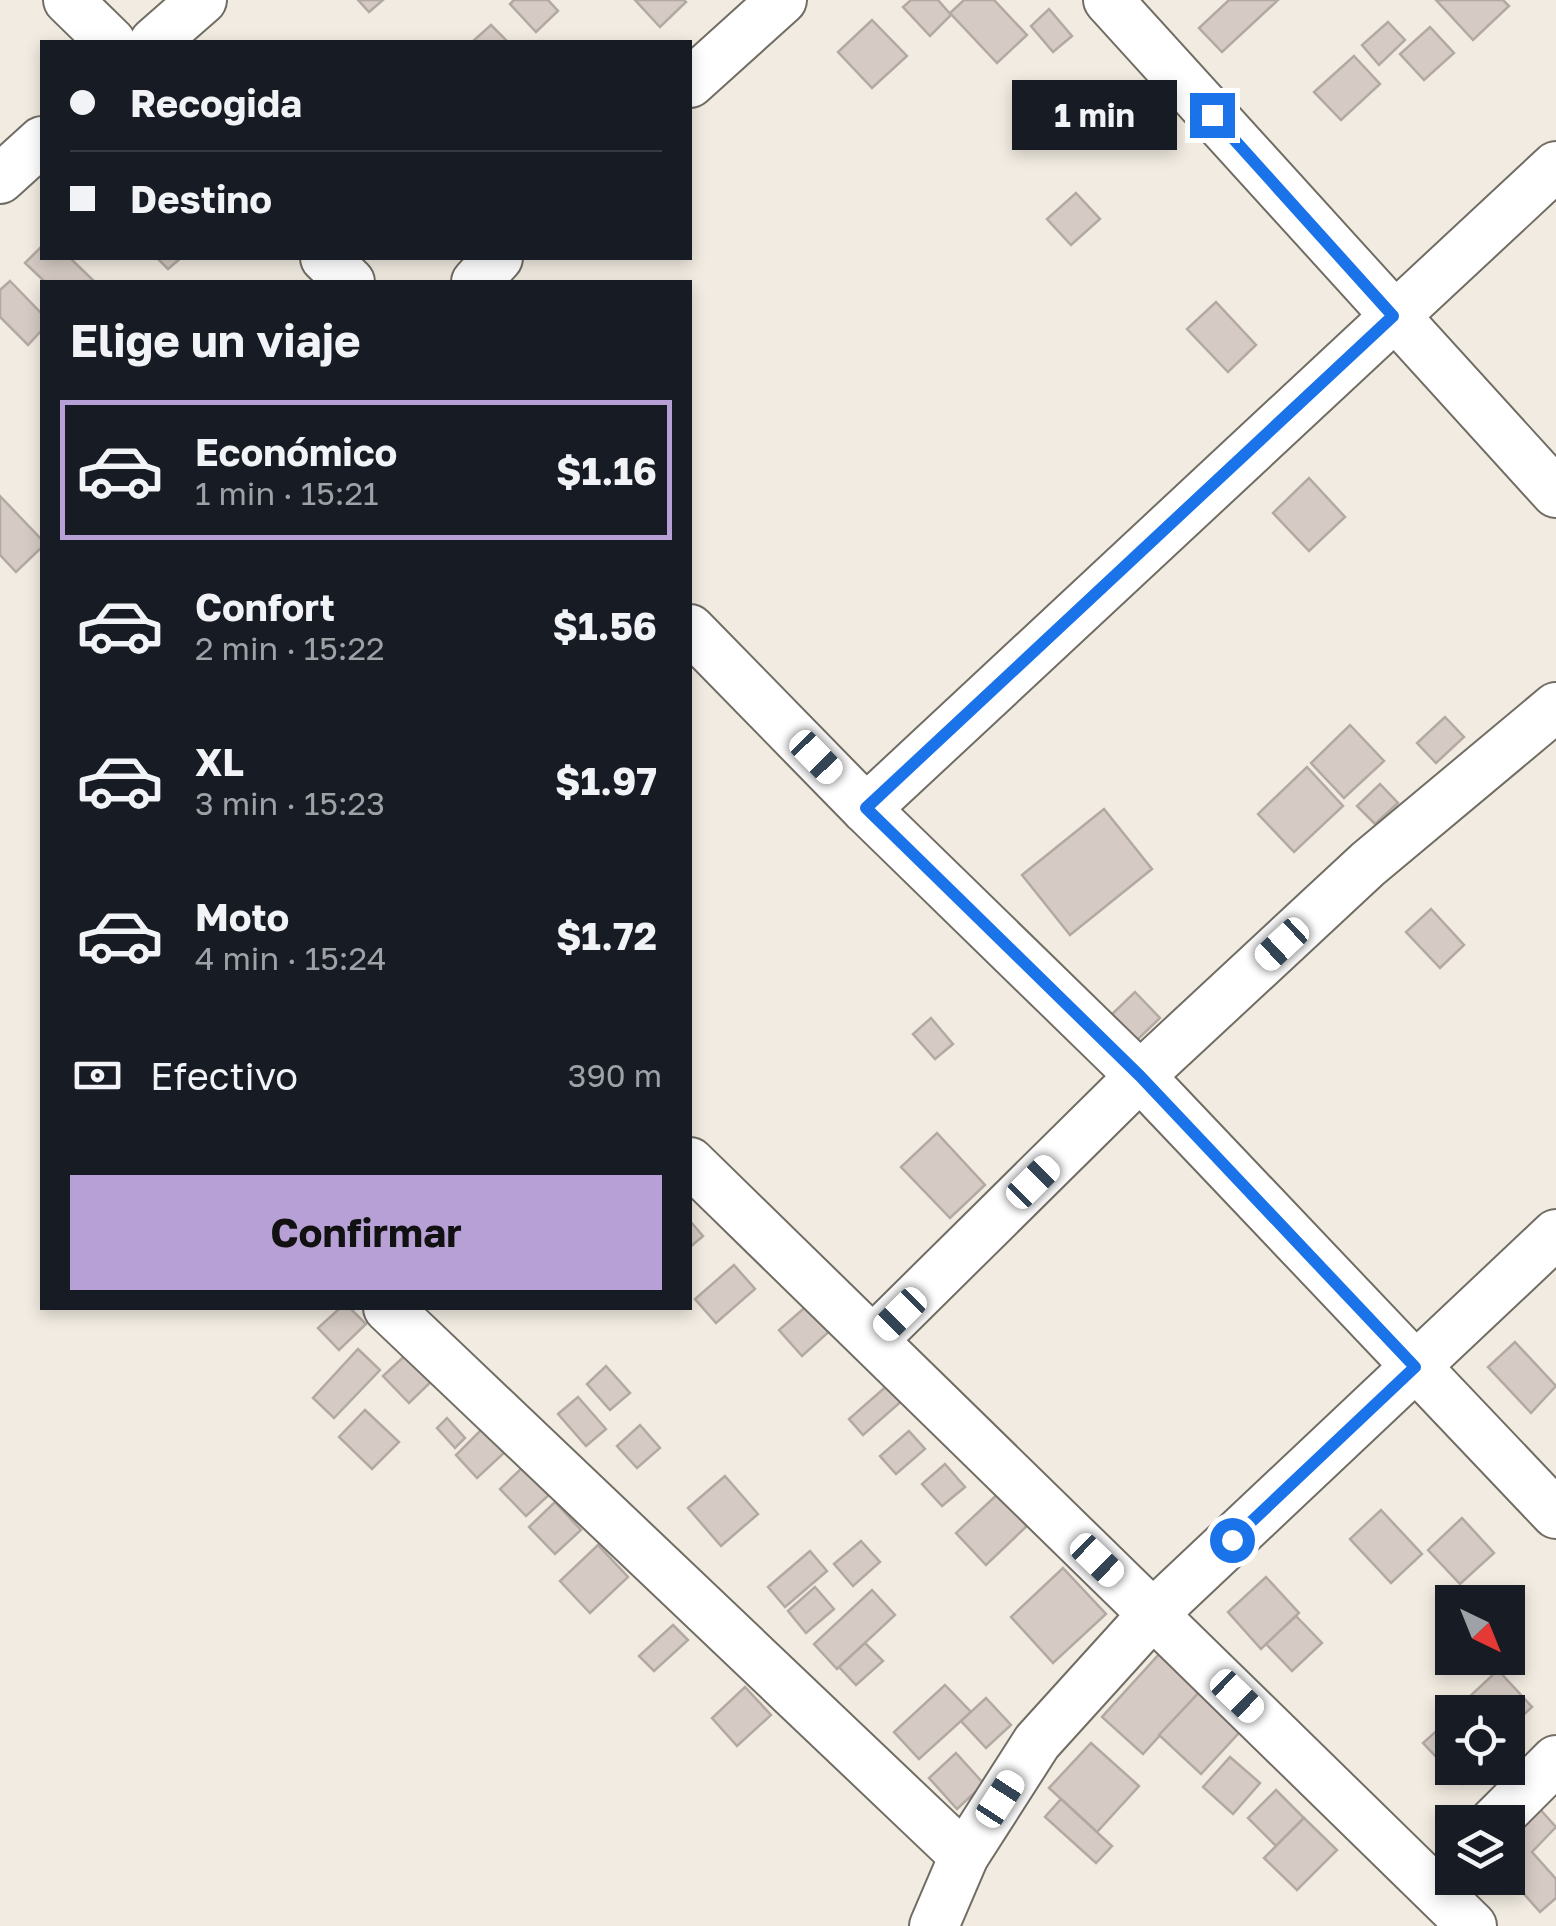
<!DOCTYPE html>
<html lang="es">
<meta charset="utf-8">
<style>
:root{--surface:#171b24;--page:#242831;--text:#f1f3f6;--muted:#9ea1a6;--line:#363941;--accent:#b7a0d6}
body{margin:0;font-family:"Golos Text",sans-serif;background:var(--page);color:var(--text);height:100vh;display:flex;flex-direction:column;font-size:38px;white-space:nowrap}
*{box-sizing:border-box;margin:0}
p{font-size:32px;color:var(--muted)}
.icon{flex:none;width:55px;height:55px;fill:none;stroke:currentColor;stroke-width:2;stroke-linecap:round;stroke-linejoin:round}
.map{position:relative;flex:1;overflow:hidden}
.details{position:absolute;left:40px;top:280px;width:652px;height:1030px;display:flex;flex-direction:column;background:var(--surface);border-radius:0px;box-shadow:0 5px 15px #0003}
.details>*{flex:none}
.guide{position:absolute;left:40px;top:40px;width:652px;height:220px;border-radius:0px;box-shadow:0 5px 15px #0003;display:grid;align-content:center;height:220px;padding:0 30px;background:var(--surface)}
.needle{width:65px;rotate:137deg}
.tools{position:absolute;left:1435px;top:1585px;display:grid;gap:20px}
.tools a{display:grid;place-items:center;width:90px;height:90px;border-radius:0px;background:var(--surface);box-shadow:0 5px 15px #0003;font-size:50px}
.end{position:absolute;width:45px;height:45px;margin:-22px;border:12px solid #1a73e8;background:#fff;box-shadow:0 0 0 5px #fff}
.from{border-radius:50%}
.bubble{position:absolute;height:70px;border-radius:0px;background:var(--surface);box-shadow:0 5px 15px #0003;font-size:32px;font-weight:700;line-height:70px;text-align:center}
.car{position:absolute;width:30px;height:60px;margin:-30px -15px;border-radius:12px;box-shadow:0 0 8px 2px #0007;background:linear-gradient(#fff 24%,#345 0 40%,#fff 0 76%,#345 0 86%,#fff 0)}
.guide b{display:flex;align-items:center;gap:35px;height:95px;font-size:38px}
.guide b+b{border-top:2px solid var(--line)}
.guide i{width:25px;height:25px;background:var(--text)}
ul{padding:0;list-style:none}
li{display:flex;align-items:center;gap:30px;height:140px;margin:0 20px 15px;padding:0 10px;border:5px solid transparent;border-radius:0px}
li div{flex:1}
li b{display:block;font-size:38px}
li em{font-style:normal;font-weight:700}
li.on{border-color:var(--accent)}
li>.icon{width:90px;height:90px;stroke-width:1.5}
h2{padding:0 30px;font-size:45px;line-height:120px}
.pay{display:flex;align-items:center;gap:25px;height:110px;padding:0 30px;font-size:38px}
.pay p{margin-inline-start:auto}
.action{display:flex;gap:20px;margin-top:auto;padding:20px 30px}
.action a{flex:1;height:115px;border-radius:0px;background:var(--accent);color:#111;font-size:40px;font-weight:700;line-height:115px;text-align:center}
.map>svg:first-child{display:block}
</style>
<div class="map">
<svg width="1556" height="1926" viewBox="0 0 1556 1926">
<rect width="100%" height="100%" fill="#f1ebe1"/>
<g fill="#d5cac4" stroke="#b3a9a3" stroke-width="2.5">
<polygon points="358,0 383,0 369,12"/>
<polygon points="514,0 548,0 558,11 536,32 510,4"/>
<polygon points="635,0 684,0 686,2 660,27"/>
<polygon points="911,0 938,0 951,15 930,36 903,7"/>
<polygon points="964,0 994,0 1027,35 997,63 950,13"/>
<polygon points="1229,0 1278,0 1222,52 1199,28"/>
<polygon points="1436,0 1503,0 1509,6 1473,40"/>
<polygon points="1049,9 1072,36 1053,52 1031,26"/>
<polygon points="872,20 907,56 872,88 838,52"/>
<polygon points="1388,22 1405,40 1379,65 1362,45"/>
<polygon points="491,25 508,42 472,42"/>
<polygon points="1430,27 1454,53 1424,80 1400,54"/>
<polygon points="1354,56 1380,84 1341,120 1314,92"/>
<polygon points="1076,193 1100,219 1071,245 1047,219"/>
<polygon points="42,246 42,258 70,258 95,282 45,282 25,263"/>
<polygon points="157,258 181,258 168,269"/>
<polygon points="10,281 42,314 42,330 28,345 0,317 0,290"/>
<polygon points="1216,302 1256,345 1228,372 1187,329"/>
<polygon points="1309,478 1345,517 1309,551 1273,513"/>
<polygon points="0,496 42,540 42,547 16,572 0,555"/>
<polygon points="1445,717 1464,737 1436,763 1417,743"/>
<polygon points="1350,725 1384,761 1344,798 1311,763"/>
<polygon points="1307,767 1343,806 1294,852 1258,814"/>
<polygon points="1380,784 1398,803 1375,824 1357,806"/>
<polygon points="1104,809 1152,869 1070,935 1022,875"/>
<polygon points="1431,909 1464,945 1440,968 1406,932"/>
<polygon points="1135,992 1160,1018 1134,1043 1109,1017"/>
<polygon points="931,1018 953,1044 935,1059 913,1034"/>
<polygon points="937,1133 985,1185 950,1218 901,1167"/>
<polygon points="690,1221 703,1236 690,1247"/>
<polygon points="734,1265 755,1289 716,1323 695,1299"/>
<polygon points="810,1303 832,1329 802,1356 779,1330"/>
<polygon points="340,1308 350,1308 366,1324 339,1350 318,1328"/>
<polygon points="1515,1342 1556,1386 1531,1413 1488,1367"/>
<polygon points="358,1349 380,1370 334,1418 313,1398"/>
<polygon points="412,1349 437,1376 409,1403 383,1376"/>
<polygon points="606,1366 630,1393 610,1410 587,1384"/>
<polygon points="890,1383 904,1399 863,1435 849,1419"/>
<polygon points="578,1397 606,1429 586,1446 558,1414"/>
<polygon points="365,1410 399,1442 372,1469 339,1437"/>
<polygon points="447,1418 465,1438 455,1448 437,1428"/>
<polygon points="640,1425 660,1448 637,1468 617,1446"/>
<polygon points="484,1427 506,1451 477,1478 456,1455"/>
<polygon points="909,1431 925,1449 896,1474 880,1456"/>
<polygon points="945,1464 965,1487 942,1506 922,1484"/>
<polygon points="524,1466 551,1493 526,1516 500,1489"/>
<polygon points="725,1476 758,1514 721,1546 688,1508"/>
<polygon points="1002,1490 1031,1522 986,1565 956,1533"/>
<polygon points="555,1502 581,1530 555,1554 529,1527"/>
<polygon points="1381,1510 1422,1554 1391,1583 1350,1539"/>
<polygon points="1462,1518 1494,1553 1460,1584 1428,1550"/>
<polygon points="861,1541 880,1562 853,1586 834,1564"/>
<polygon points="598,1545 628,1577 590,1613 560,1581"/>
<polygon points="810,1551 827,1571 785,1607 768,1587"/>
<polygon points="1063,1568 1106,1614 1053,1663 1011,1617"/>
<polygon points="1266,1577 1299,1613 1261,1649 1228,1612"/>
<polygon points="815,1587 834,1609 806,1633 788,1611"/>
<polygon points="872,1590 895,1615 837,1669 814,1644"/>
<polygon points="1296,1616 1322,1643 1292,1671 1266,1644"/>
<polygon points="673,1625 688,1640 654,1671 639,1656"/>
<polygon points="865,1643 883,1661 856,1685 839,1667"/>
<polygon points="1161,1652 1202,1689 1143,1754 1102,1717"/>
<polygon points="1498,1670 1532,1707 1508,1729 1508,1712 1480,1712 1467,1699"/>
<polygon points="1207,1684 1249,1722 1201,1774 1159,1735"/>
<polygon points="945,1685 971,1712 919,1759 894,1732"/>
<polygon points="745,1687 771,1715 737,1746 712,1718"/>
<polygon points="986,1698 1011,1725 986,1748 961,1721"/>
<polygon points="1452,1717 1452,1768 1479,1768 1462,1784 1423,1743"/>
<polygon points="1091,1743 1139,1786 1097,1832 1049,1788"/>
<polygon points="956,1753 984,1784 957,1809 929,1778"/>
<polygon points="1230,1757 1260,1783 1233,1814 1203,1787"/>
<polygon points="1276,1790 1304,1818 1276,1846 1248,1818"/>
<polygon points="1061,1799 1112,1846 1096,1863 1045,1817"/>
<polygon points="1538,1807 1556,1827 1532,1852 1556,1879 1556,1898 1540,1912 1508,1876 1508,1834"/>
<polygon points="1304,1818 1337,1850 1297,1890 1264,1858"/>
</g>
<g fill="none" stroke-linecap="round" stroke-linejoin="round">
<g stroke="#716d64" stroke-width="52">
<g id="minor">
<polyline points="68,0 111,42"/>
<polyline points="1108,0 1556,493"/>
<polyline points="154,42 202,0"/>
<polyline points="690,83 782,0"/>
<polyline points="1556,166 866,809 1140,1076 1556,1514"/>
<polyline points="0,179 42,141"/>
<polyline points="325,258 350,282"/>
<polyline points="476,282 498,258"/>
<polyline points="690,629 866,809"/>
<polyline points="690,1162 1472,1926"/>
<polyline points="388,1308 964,1856"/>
<polyline points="873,1340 1140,1076 1368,864 1556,707"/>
<polyline points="1494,1822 1556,1760"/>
<polyline points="934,1926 964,1856 1037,1742 1153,1614 1556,1234"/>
</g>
</g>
<use href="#minor" stroke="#fff" stroke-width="48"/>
</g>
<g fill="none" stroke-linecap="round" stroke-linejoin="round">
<polyline stroke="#1a73e8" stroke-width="12" points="1212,115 1393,316 866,808 1140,1076 1415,1367 1232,1540"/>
</g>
</svg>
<div class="tools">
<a><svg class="needle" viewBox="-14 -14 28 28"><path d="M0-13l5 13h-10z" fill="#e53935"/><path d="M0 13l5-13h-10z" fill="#9ea1a6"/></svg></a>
<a><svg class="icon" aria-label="locate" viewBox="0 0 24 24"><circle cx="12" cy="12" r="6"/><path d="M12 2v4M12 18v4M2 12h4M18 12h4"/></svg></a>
<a><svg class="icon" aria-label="layers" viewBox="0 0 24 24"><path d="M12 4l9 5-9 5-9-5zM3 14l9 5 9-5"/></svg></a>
</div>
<i class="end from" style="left:1232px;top:1540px"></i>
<i class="end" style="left:1212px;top:115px"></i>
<div class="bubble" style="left:1012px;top:80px;width:165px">1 min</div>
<i class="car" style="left:816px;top:757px;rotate:136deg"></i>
<i class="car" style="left:1282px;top:944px;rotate:227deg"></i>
<i class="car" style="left:1033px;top:1182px;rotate:45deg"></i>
<i class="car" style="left:900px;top:1314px;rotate:225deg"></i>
<i class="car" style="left:1097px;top:1560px;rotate:134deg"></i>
<i class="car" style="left:1237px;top:1696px;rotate:134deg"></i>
<i class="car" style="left:1000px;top:1799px;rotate:33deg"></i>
<div class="guide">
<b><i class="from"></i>Recogida</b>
<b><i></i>Destino</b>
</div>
<section class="details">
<h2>Elige un viaje</h2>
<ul>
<li class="on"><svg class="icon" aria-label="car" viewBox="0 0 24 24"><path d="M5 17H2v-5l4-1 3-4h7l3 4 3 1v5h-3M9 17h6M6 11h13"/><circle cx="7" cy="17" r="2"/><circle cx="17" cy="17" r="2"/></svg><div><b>Económico</b><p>1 min · 15:21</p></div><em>$1.16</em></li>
<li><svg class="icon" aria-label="car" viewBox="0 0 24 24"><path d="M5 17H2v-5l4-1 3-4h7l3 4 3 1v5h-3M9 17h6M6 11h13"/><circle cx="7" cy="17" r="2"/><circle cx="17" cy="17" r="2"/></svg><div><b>Confort</b><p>2 min · 15:22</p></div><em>$1.56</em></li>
<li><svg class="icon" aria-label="car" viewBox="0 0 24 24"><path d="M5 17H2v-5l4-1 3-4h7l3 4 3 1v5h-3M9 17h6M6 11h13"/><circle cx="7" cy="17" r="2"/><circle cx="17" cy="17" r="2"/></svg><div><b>XL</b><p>3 min · 15:23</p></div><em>$1.97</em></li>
<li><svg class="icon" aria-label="car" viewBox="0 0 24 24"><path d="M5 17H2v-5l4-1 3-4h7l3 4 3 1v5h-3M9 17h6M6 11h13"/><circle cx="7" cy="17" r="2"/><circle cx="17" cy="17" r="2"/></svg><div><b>Moto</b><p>4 min · 15:24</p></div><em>$1.72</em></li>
</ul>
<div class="pay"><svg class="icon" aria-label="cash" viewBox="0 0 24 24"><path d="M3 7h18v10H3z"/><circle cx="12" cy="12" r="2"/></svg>Efectivo<p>390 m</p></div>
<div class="action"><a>Confirmar</a></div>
</section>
</div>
